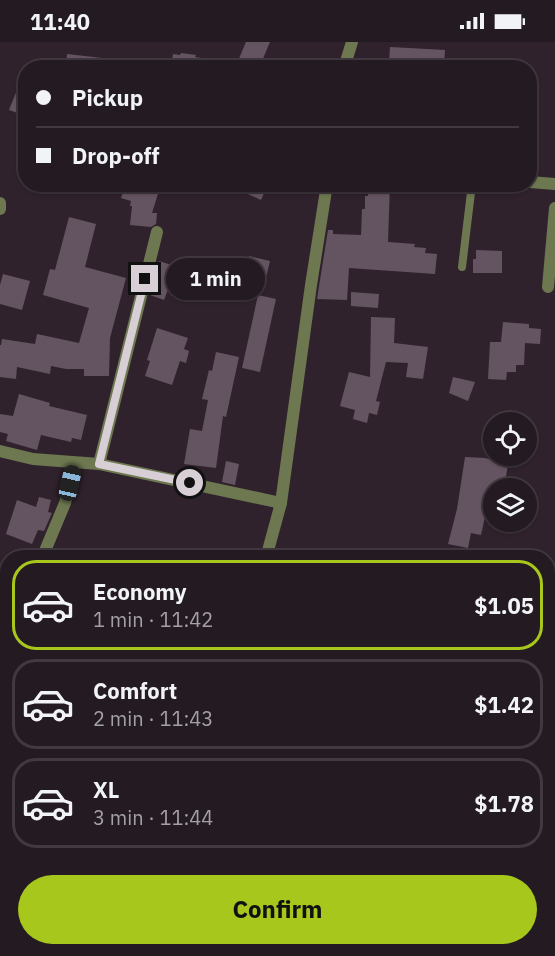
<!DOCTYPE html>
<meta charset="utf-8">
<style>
:root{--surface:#241a22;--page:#2c232a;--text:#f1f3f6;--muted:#a3a1a5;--line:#413840;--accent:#a8c71c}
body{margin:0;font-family:"IBM Plex Sans",sans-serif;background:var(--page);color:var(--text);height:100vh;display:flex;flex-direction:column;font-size:22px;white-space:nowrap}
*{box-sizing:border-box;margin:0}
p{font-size:20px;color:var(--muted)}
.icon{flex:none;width:33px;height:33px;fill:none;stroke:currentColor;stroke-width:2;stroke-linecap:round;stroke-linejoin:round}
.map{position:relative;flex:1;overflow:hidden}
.drawer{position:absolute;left:0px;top:508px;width:555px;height:406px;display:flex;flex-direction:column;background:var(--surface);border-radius:24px 24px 0 0;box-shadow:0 2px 4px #0004,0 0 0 2px var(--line)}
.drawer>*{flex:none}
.hud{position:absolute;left:18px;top:18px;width:519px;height:132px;border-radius:24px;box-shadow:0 2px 4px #0004,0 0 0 2px var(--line);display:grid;align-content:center;height:132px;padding:0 18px;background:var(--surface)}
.fabs{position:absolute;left:483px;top:370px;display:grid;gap:12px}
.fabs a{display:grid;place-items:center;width:54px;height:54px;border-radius:50%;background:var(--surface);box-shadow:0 2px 4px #0004,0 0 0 2px var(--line);font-size:30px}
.end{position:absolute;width:27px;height:27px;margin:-14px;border:8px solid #d8cfd6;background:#111;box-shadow:0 0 0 3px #111}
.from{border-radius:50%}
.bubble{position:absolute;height:42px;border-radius:21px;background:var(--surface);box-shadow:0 2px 4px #0004,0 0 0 2px var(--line);font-size:20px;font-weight:700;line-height:42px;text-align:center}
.car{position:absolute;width:18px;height:36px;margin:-18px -9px;border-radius:8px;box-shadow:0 0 4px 2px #0007;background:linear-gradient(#222 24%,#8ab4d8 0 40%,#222 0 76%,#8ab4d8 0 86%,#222 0)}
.hud b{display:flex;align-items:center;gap:21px;height:57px;font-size:22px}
.hud b+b{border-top:2px solid var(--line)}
.hud i{width:15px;height:15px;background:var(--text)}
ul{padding:10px 0 0;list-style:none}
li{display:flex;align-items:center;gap:18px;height:90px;margin:0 12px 9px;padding:0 6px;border:3px solid var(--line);border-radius:24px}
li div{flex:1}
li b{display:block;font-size:22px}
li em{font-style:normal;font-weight:700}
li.selected{border-color:var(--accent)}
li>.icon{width:54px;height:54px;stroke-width:1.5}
.primary-button{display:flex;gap:12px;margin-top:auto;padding:12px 18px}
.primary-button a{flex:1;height:69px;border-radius:36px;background:var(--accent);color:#111;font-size:24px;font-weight:700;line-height:69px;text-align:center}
.status{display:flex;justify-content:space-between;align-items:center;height:42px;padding:0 30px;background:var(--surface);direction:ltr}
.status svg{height:16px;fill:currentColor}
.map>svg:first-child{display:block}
</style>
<div class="status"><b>11:40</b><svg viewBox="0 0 49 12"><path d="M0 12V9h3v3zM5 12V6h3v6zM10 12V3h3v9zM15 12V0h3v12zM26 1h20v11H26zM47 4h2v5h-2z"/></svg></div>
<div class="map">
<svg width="555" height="914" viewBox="0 0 555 914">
<rect width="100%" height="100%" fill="#30222d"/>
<g fill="#645461">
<polygon points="246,0 270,0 259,26 235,26"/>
<polygon points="390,5 445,8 444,24 389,21"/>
<polygon points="181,11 196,13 195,15 214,18 213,26 171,26 173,12 180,13"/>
<polygon points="67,12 111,17 110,26 66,26"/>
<polygon points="25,28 26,28 26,74 9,68"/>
<polygon points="126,142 161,142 152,171 157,171 156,182 151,185 130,183 132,164 130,164 131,159 121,156"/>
<polygon points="226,142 268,142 261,158"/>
<polygon points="368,142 390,142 388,200 415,202 414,205 426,206 425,211 437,212 435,232 349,226 347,258 317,257 328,188 333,188 333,192 361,193 362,167 365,167 365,154 368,154"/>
<polygon points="69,175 96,182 85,225 126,236 110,296 109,334 84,334 84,327 66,327 51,324 50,332 17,325 16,337 0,335 0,303 1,303 2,297 35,302 37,292 79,301 89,266 43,253 50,227 55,228"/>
<polygon points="476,208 502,209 502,231 473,231 473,217 476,217"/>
<polygon points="249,214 270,219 263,248 243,244"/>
<polygon points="159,219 193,230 188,243 172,237 164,258 150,253"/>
<polygon points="3,232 30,239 22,268 0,262 0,243"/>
<polygon points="351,250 379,252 378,266 351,264"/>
<polygon points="258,253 276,257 260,330 242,326"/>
<polygon points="371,275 395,276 394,301 428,305 423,337 406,335 408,321 386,320 376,359 380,360 377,373 369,371 367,381 353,377 355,368 340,364 349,330 370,335"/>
<polygon points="503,280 529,282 529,286 541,287 540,302 525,301 524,323 516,323 516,330 507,330 506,338 488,337 490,300 501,300"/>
<polygon points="157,286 188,296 184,307 189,309 186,321 180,319 172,343 145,334 150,319 147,318"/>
<polygon points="216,310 239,315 226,375 223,374 216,426 184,422 190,387 202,389 208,358 202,357 209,328 212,329"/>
<polygon points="453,335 475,340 468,359 449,351"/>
<polygon points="19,352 50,361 49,364 87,373 81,398 72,396 71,400 41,393 37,408 6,399 8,392 0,390 0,372 13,374"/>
<polygon points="465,415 485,416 508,422 504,447 494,447 494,462 488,461 481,493 471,491 468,506 448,502 457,467"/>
<polygon points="226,419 239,422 235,443 222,440"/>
<polygon points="39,455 51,458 48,470 52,471 44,489 38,488 32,502 6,492 17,458 36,465"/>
</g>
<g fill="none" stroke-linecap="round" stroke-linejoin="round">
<polyline stroke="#6d7850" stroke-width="8" points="462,225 472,142"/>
<g stroke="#6d7850" stroke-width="12">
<polyline points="344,26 352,0"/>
<polyline points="530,140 555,142"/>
<polyline points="0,161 0,167"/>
<polyline points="548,245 555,166"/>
<polyline points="0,409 33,417 99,422 281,461"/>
<polyline points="99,422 157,190"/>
<polyline points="42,516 65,461 75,421"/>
<polyline points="266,516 281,461 311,243 327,142"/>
<polyline points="548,594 555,596"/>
<polyline points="0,596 8,579"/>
<polyline points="548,662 555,664"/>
<polyline points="548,830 555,830"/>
<polyline points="216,914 217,908"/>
</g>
</g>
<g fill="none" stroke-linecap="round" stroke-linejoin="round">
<polyline stroke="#d8cfd6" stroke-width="8" points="145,237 99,422 190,441"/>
</g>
</svg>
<div class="fabs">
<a><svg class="icon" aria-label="locate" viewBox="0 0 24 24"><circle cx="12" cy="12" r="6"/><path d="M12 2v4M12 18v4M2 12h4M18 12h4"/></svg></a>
<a><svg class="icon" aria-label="layers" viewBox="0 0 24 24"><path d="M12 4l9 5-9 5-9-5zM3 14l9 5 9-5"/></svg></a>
</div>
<i class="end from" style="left:190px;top:441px"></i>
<i class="end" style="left:145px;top:237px"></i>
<div class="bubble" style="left:166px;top:216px;width:99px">1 min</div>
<i class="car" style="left:70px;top:441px;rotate:13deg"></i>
<div class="hud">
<b><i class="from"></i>Pickup</b>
<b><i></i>Drop-off</b>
</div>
<section class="drawer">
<ul>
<li class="selected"><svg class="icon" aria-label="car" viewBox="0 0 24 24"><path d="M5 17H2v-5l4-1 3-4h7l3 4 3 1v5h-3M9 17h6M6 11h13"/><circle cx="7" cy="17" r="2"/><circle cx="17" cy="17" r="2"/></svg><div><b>Economy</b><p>1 min · 11:42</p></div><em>$1.05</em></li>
<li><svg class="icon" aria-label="car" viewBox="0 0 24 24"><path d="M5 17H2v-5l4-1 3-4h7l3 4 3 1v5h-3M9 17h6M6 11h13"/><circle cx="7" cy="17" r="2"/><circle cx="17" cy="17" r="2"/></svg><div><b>Comfort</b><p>2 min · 11:43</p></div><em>$1.42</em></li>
<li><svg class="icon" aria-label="car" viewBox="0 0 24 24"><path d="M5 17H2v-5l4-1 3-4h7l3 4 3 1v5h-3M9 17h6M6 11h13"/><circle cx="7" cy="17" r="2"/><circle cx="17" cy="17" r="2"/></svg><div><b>XL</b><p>3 min · 11:44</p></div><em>$1.78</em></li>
</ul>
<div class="primary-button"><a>Confirm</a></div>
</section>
</div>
